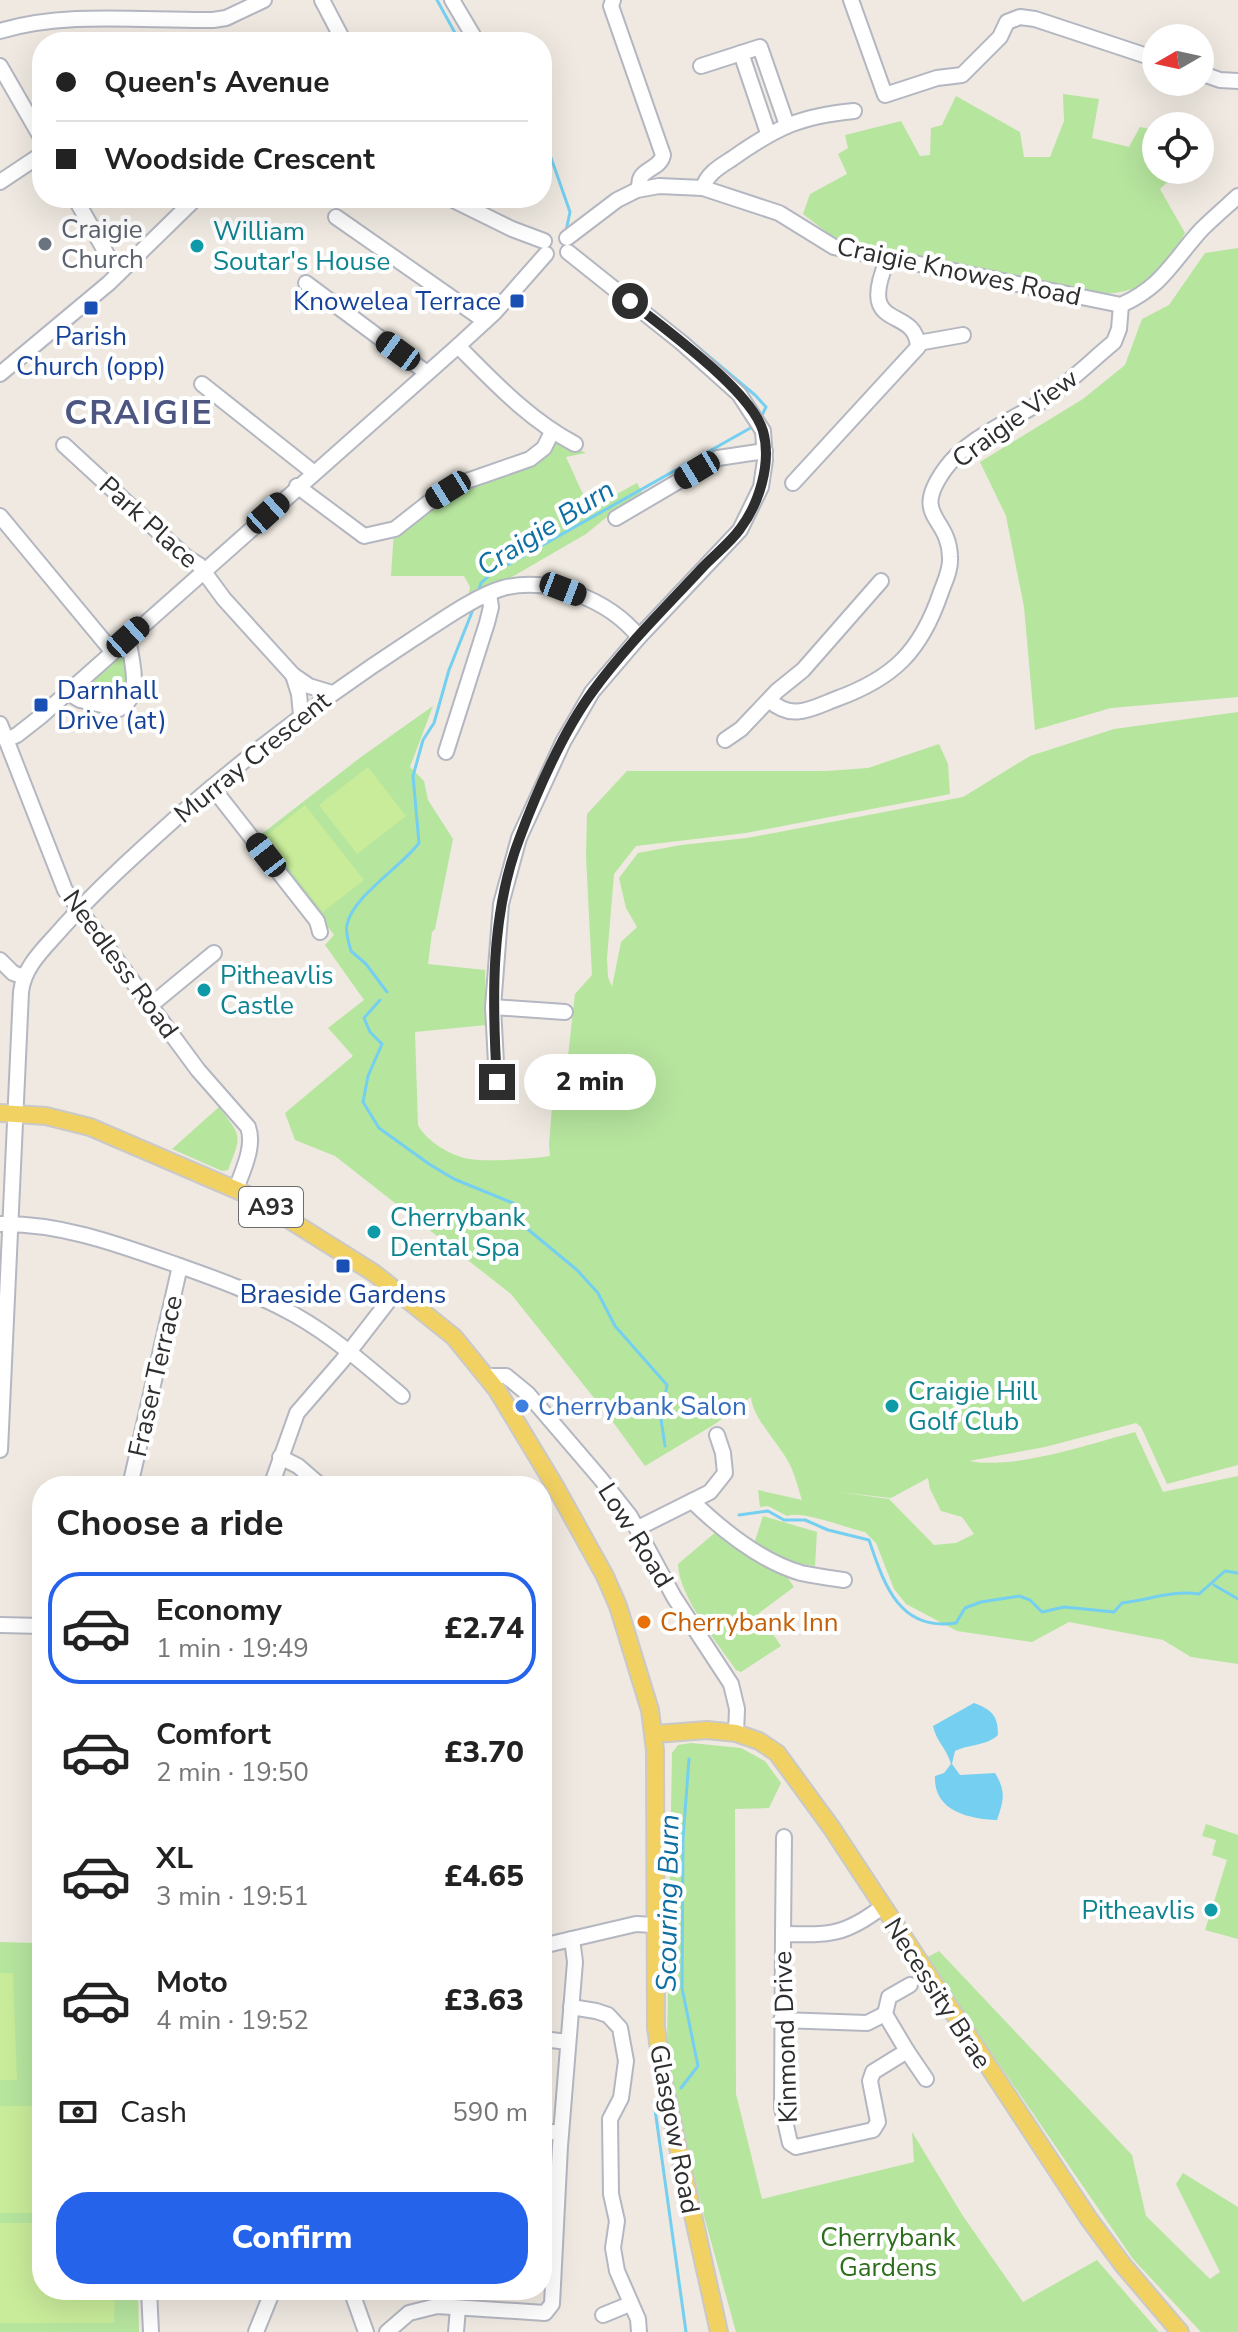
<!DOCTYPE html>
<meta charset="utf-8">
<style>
:root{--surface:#fff;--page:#f2f2f2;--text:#222;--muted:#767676;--line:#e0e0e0;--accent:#2563eb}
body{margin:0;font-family:"Nunito Sans",sans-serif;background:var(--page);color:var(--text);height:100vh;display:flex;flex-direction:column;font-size:30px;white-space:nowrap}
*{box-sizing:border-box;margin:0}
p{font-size:26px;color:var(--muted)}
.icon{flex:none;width:44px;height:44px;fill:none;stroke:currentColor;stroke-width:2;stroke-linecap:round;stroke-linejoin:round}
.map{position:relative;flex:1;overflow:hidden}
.panel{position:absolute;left:32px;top:1476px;width:520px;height:824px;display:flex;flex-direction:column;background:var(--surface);border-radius:32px;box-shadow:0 8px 32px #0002}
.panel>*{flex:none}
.hud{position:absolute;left:32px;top:32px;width:520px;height:176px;border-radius:32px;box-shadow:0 8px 32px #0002;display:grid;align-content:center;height:176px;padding:0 24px;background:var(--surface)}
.needle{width:52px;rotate:261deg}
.controls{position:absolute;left:1142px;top:24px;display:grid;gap:16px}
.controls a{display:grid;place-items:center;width:72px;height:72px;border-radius:50%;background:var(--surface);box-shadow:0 8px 32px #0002;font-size:40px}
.end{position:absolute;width:36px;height:36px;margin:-18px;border:10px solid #2e2e2e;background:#fff;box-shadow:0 0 0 4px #fff}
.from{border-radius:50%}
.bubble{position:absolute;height:56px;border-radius:28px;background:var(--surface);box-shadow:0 8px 32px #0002;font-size:26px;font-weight:800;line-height:56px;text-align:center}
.car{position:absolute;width:24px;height:48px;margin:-24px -12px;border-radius:10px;box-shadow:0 0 6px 2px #0007;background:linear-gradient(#222 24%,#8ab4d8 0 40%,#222 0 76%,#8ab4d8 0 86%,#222 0)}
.hud b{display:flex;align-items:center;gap:28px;height:76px;font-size:30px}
.hud b+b{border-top:2px solid var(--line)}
.hud i{width:20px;height:20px;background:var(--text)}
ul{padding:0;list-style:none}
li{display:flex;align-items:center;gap:24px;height:112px;margin:0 16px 12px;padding:0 8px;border:4px solid transparent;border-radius:32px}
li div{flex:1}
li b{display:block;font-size:30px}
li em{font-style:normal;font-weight:800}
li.on{border-color:var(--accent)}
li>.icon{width:72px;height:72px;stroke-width:1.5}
h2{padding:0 24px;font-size:36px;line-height:96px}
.pay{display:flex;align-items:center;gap:20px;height:88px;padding:0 24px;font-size:30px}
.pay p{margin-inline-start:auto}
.action{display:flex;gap:16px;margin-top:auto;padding:16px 24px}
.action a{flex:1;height:92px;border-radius:32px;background:var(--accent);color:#fff;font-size:32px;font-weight:800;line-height:92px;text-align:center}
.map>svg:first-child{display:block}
</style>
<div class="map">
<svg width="1238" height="2332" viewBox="0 0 1238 2332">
<rect width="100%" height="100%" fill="#efe9e1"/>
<g fill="#b6e59e" fill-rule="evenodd">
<path d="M 1063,94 L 1099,99 L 1092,138 L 1129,147 L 1140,127 L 1156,130 L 1156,170 L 1180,170 L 1160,189 L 1185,233 C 1165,272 1148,292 1103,294 L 838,241 L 803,214 L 810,194 L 847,174 L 838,154 L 848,148 L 845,135 L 901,121 L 920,156 L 930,155 L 931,128 L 942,125 L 956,96 L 1020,132 L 1024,157 L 1050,157 L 1064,121 Z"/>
<polygon points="1238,248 1238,697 1111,708 1035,730 1024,607 1006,516 980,462 1083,399 1125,365 1142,319 1169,305 1205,253"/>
<polygon points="553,436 586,453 566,457 582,492 593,507 637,483 643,494 608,516 586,534 498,585 468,598 470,587 464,576 391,576 394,530 449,492 493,476"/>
<polygon points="127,651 131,688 120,702 77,696"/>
<path d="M 433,706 L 410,767 L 424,781 L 428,800 L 453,839 L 435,929 L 432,932 L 428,964 L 485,970 L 486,1025 L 415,1032 L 418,1125 C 426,1141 451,1156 469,1159 C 487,1162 531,1159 550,1156 L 549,1145 L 553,1094 L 568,1056 L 575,994 L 592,975 L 586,856 L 587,814 L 627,771 L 827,771 L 868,768 L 939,744 L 948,764 L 950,794 L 746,833 L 636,846 L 614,874 L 607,958 L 608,977 L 612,987 L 621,942 L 637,927 L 626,908 L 619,878 L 638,853 L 681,845 L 747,838 L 963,797 L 1030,756 L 1114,729 L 1238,712 L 1238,1465 L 1167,1484 L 1141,1427 L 1136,1423 L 1045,1447 L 969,1461 C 1015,1470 1089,1444 1135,1432 L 1163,1492 L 1238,1476 L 1238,1664 L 1191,1657 L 1163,1640 L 1069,1622 L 1032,1642 L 957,1631 L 906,1604 L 894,1589 L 876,1543 L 865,1532 C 846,1528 802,1510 787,1516 L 768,1506 L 760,1507 L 758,1490 L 802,1500 C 798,1488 795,1474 789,1463 C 778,1442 753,1419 751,1397 L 715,1424 L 645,1466 L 610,1418 L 511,1294 L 335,1156 L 295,1140 L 285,1113 L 353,1056 L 328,1028 L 364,1000 L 325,945 L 334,935 L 259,836 L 361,757 ZM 928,1478 L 930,1489 L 941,1511 L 962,1517 L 974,1534 L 956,1543 L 934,1545 L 889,1499 L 838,1492 L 891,1498 Z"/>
<path d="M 219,1107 C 242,1138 242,1134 228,1170 L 222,1171 L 172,1149 Z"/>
<polygon points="763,1516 817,1532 815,1566 785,1562 754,1544"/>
<path d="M 717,1531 L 785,1574 L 794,1587 L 759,1613 L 781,1646 L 741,1672 L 736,1670 C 717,1642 679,1597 678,1564 Z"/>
<polygon points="691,1743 741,1748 765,1761 781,1783 769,1808 735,1809 736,2094 762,2199 914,2162 912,2132 963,2216 1023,2302 1097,2260 1159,2332 736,2332 704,2216 672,2082 667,2046 672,1753 678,1745"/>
<polygon points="1206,1824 1238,1835 1238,1939 1205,1930 1227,1860 1212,1855 1216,1840 1202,1836"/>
<polygon points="0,1942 34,1943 34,1961 42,1975 42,2290 138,2290 139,2332 0,2332"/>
<polygon points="939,1951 1132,2155 1146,2216 1210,2279 1220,2272 1176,2184 1183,2173 1238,2207 1238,2332 1201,2332 1133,2259 926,1958"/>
</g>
<g fill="#c9ec9a">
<polygon points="368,767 406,816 357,854 319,805"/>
<polygon points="305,805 364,880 323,912 265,837"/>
<polygon points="0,1973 13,1973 17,2080 0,2080"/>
<rect x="0" y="2106" width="42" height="107"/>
<polygon points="0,2223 42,2223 42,2290 115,2290 114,2323 0,2323"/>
</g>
<path fill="#75cff0" d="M 974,1703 C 992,1710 998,1715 998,1735 C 986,1746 970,1744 955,1751 L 952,1764 L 960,1775 L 995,1773 C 1006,1791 1004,1800 997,1820 C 969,1819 933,1811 935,1776 L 944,1773 L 951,1764 C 947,1749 936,1741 933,1726 Z"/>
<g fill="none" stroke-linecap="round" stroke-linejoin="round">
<g stroke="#75cff0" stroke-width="3">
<polyline points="437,0 460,42"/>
<polyline points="542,132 570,212 566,231"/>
<polyline points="687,338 755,395 766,407 761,417"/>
<polyline points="478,592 481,583 491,574 754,426"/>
<path d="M 387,992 L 366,964 L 351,951 C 349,943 345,932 347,925 C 352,897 401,867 419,843 L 413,776 L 423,740 L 434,723 L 449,670 L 474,607"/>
<polyline points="380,1000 364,1018 370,1032 382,1044 368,1076 363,1102 379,1128 429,1164 454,1179 513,1203 513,1217 577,1270 598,1293 615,1326 667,1385 661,1419 665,1446"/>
<path d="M 739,1515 L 768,1511 L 784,1520 L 805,1520 L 828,1530 L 869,1540 C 884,1584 899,1632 956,1623 L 965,1608 L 981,1602 L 1019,1596 L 1030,1600 L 1042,1612 L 1064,1607 L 1114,1612 L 1122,1603 C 1149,1600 1172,1590 1199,1594 L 1225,1571 L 1238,1573"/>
<polyline points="1214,1585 1238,1599"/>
<polyline points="681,2088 698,2066 682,1988 683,1839 689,1759"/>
<polyline points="654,2102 686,2332"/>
</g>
<g stroke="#b4b7c1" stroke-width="18">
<g id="minor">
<polyline points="322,0 344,42"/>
<polyline points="452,0 477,42"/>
<path d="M 613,0 L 611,6 L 663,155 C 660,171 635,168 640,189"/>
<polyline points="851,0 885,95 937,78 962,75 1000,37 1007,22 1020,17 1035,19 1156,59"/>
<path d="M 0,31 C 66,11 144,21 213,20 L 226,18 L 264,0"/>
<polyline points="741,53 768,133"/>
<polyline points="0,66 42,139"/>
<polyline points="701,66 760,47 787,125"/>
<polyline points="1200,73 1220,80 1238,81"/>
<polyline points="0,182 42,154"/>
<path d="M 703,188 C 707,173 721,166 733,158 C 777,127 801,116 854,111"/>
<polyline points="75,198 118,274"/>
<polyline points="449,198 512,229 544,241"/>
<polyline points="336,217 485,321"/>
<path d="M 567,238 L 617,200 L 637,190 L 659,186 L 703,188 L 779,213 L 834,247 L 874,256 L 887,261 L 899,260 L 1121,305 C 1163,286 1172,262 1201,230 C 1213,218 1226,207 1238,196"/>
<polyline points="306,283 427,373"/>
<polyline points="918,343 963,335"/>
<path d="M 458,346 C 494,382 529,420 575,444"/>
<polyline points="0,374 109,283 196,198"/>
<polyline points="202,384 313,472"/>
<polyline points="64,445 186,557 199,565 224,599 293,675 299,694 301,715"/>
<path d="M 793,483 L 918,347 C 916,304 856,334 887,261"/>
<polyline points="297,486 364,536 395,529 428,503 464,482 530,459 544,448 552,432"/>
<polyline points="0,516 112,651"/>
<polyline points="616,518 718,458 765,451"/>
<polyline points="293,675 309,686 332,693"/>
<path d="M 66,692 L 80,700 L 119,709 C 144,696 131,661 128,637"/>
<path d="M 769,700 C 792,721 810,709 836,699 C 894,678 921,651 941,592 C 945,581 951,569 950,557 C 949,515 910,518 945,469 C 968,437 1012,421 1044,400 C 1069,383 1091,361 1114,342 L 1119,329 L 1121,305"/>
<path d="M 0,724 L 65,890 L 198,1070 L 248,1127 C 255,1146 243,1170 236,1189"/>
<polyline points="6,740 17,735 40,717 458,346 495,312 546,254"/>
<polyline points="725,740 741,729 777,691 803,670 881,581"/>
<polyline points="446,752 487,623 491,607 489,594"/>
<polyline points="212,787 317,921 320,932"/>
<polyline points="0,960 13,973 24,977"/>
<polyline points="151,1005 214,953"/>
<polyline points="493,1007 565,1012"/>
<polyline points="497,1082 493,1007 501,904 519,838 563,742 592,692 639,637 740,530 761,487 765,460 763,431 739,394 682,343 568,252"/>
<path d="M 0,1224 C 62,1223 120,1245 177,1265 C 217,1279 258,1294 295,1315 C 334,1337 368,1367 402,1396"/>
<polyline points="487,1376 506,1376 528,1394 600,1478 630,1516 674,1597 731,1684 737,1709 736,1733"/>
<path d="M 0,1450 L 21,992 C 24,965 46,947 63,927 C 98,888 137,853 176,818 C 253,750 327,695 413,639 C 438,623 475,596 503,588 C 550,576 609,600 639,637"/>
<polyline points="280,1457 298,1466 321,1486"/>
<polyline points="130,1486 180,1266"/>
<polyline points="271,1486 297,1413 342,1361 397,1290"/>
<path d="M 692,1501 C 722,1530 760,1561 801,1573 C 815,1576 830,1578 844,1580"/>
<polyline points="638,1528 710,1492 725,1473 723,1453 717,1435"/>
<polyline points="0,1625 42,1626"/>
<path d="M 882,1907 C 844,1936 829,1935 783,1934 L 782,2108 L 790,2143 L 796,2147 L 873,2130 L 878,2122 L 870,2081 L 873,2072 L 907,2051 L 926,2079"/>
<polyline points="783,1934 784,1837"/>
<polyline points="542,1946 636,1924 654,1925"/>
<polyline points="571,2007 596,2011 608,2015 620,2028 626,2061 621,2098 610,2119 611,2194 617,2221 613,2248 617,2271 638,2319 639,2332"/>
<polyline points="885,2014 889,1997 910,1985"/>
<polyline points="781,2020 867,2023 885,2014 907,2051"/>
<polyline points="542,2039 568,2042"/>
<polyline points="542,2131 561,2133"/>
<polyline points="149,2290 151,2332"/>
<polyline points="351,2290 366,2332"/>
<polyline points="603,2315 630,2304"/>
<polyline points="256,2332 273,2290"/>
<polyline points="387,2332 409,2313 437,2306 545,2313 552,2304 560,2146 575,1962 572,1939"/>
<polyline points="456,2332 458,2308"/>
</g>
</g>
<g stroke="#c9c9c9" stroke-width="20">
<g id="major">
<polyline points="0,1113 46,1116 90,1127 253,1197 374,1273 454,1337 497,1390 555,1486 605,1576 618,1606 650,1710 655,1750 656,2027 663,2080 719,2332"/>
<polyline points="655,1734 707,1730 736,1733 759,1741 777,1753 831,1827 1089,2219 1123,2265 1180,2332"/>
</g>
</g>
<use href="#minor" stroke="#fff" stroke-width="14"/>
<use href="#major" stroke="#f2d163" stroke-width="16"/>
</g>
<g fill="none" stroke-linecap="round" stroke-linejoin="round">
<path stroke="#2e2e2e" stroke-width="10" d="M 497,1082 C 492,1001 490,914 520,837 C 537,791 564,730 593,691 C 625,647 665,608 702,568 C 714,555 730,543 740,529 C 759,504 772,463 763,431 C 751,390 664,329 630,301"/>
</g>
<circle fill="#6b7280" stroke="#fff" stroke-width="3" cx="45" cy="244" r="8"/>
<g fill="#0f9aa8" stroke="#fff" stroke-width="3">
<circle cx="197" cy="246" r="8"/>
<circle cx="204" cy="990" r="8"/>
<circle cx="374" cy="1232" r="8"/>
<circle cx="892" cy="1406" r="8"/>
<circle cx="1211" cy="1910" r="8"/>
</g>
<g fill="#1a4fb4" stroke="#fff" stroke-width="3">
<rect x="509" y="293" width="16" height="16" rx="4"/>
<rect x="83" y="300" width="16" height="16" rx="4"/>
<rect x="33" y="697" width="16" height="16" rx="4"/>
<rect x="335" y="1258" width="16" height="16" rx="4"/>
</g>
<circle fill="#3f7fe0" stroke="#fff" stroke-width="3" cx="522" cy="1406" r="8"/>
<circle fill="#e8710a" stroke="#fff" stroke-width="3" cx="644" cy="1622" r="8"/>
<g text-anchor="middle" stroke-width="8" stroke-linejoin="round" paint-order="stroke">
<rect fill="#fff" stroke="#6d6d6d" stroke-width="2" x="239" y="1187" width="64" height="40" rx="6"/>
<g font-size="24" font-weight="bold" fill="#2e2e2e">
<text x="271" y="1215">A93</text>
</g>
<g font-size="26" fill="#5b616d" stroke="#fff" text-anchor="start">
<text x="61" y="238">Craigie<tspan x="61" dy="30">Church</tspan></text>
</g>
<g font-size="26" fill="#0d838f" stroke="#fff" text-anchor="start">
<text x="213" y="240">William<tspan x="213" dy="30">Soutar's House</tspan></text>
<text x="220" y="984">Pitheavlis<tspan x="220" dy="30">Castle</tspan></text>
<text x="390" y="1226">Cherrybank<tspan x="390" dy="30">Dental Spa</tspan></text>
<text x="908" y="1400">Craigie Hill<tspan x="908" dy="30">Golf Club</tspan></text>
<text x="1195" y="1919" text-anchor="end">Pitheavlis</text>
</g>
<g font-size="26" fill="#2e2e2e" stroke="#fff">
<text transform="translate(959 271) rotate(12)" y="9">Craigie Knowes Road</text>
<text transform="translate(1015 418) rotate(-36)" y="9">Craigie View</text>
<text transform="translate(149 522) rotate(42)" y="9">Park Place</text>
<text transform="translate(252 757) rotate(-39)" y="9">Murray Crescent</text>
<text transform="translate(121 964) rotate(54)" y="9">Needless Road</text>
<text transform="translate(155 1376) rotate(-77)" y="9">Fraser Terrace</text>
<text transform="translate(636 1535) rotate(58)" y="9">Low Road</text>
<text transform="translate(938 1993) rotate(57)" y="9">Necessity Brae</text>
<text transform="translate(785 2037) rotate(-92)" y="9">Kinmond Drive</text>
<text transform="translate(675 2129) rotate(79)" y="9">Glasgow Road</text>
</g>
<g font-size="26" fill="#164399" stroke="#fff">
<text x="501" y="310" text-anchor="end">Knowelea Terrace</text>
<text x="91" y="345">Parish<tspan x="91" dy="30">Church (opp)</tspan></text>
<text x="57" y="699" text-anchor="start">Darnhall<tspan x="57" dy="30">Drive (at)</tspan></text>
<text x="343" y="1303">Braeside Gardens</text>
</g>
<g font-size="26" fill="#366cbe" stroke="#fff" text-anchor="start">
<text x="538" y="1415">Cherrybank Salon</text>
</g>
<g font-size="26" fill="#c56008" stroke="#fff" text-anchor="start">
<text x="660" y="1631">Cherrybank Inn</text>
</g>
<g font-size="26" fill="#2c6e1b" stroke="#fff">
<text x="888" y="2246">Cherrybank<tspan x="888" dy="30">Gardens</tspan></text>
</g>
<g font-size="28" font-style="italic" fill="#0d6fa3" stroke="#fff">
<text transform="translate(545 527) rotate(-32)" y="10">Craigie Burn</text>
<text transform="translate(667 1903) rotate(-89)" y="10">Scouring Burn</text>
</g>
<g font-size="34" font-weight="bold" letter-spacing="2" fill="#4d5680" stroke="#fff">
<text x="139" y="424">CRAIGIE</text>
</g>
</g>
</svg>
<div class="controls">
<a><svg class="needle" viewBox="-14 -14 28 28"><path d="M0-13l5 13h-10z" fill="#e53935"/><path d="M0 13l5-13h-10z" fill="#767676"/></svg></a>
<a><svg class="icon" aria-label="locate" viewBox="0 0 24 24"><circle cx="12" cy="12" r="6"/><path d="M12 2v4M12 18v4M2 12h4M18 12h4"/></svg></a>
</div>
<i class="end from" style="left:630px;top:301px"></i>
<i class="end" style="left:497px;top:1082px"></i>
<div class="bubble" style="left:524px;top:1054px;width:132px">2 min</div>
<i class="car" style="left:398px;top:351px;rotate:306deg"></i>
<i class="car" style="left:697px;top:470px;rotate:239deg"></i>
<i class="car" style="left:448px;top:490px;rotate:238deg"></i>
<i class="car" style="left:268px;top:513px;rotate:48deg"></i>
<i class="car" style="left:563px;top:589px;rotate:111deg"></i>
<i class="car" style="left:128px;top:637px;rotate:48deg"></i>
<i class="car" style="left:266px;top:855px;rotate:322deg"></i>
<div class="hud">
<b><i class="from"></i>Queen's Avenue</b>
<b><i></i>Woodside Crescent</b>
</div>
<section class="panel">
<h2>Choose a ride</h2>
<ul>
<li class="on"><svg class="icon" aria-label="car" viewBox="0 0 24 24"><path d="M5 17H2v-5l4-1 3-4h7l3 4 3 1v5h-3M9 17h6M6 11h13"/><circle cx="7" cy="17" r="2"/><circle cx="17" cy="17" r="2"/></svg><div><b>Economy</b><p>1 min · 19:49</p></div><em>£2.74</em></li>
<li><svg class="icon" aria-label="car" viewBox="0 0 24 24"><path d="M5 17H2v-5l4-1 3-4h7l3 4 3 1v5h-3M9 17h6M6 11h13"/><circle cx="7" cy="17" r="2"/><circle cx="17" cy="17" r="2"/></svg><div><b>Comfort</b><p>2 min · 19:50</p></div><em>£3.70</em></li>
<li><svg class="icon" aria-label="car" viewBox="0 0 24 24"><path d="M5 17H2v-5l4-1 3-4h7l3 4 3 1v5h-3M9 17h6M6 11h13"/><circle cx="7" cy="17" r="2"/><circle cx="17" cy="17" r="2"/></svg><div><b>XL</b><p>3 min · 19:51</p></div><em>£4.65</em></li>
<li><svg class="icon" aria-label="car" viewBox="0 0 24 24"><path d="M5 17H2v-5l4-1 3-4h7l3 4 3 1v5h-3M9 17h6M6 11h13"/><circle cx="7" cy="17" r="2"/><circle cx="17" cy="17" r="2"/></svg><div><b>Moto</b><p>4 min · 19:52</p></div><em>£3.63</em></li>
</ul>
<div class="pay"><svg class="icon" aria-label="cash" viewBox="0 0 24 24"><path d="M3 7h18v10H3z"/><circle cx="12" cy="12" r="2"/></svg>Cash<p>590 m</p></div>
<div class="action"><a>Confirm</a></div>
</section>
</div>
